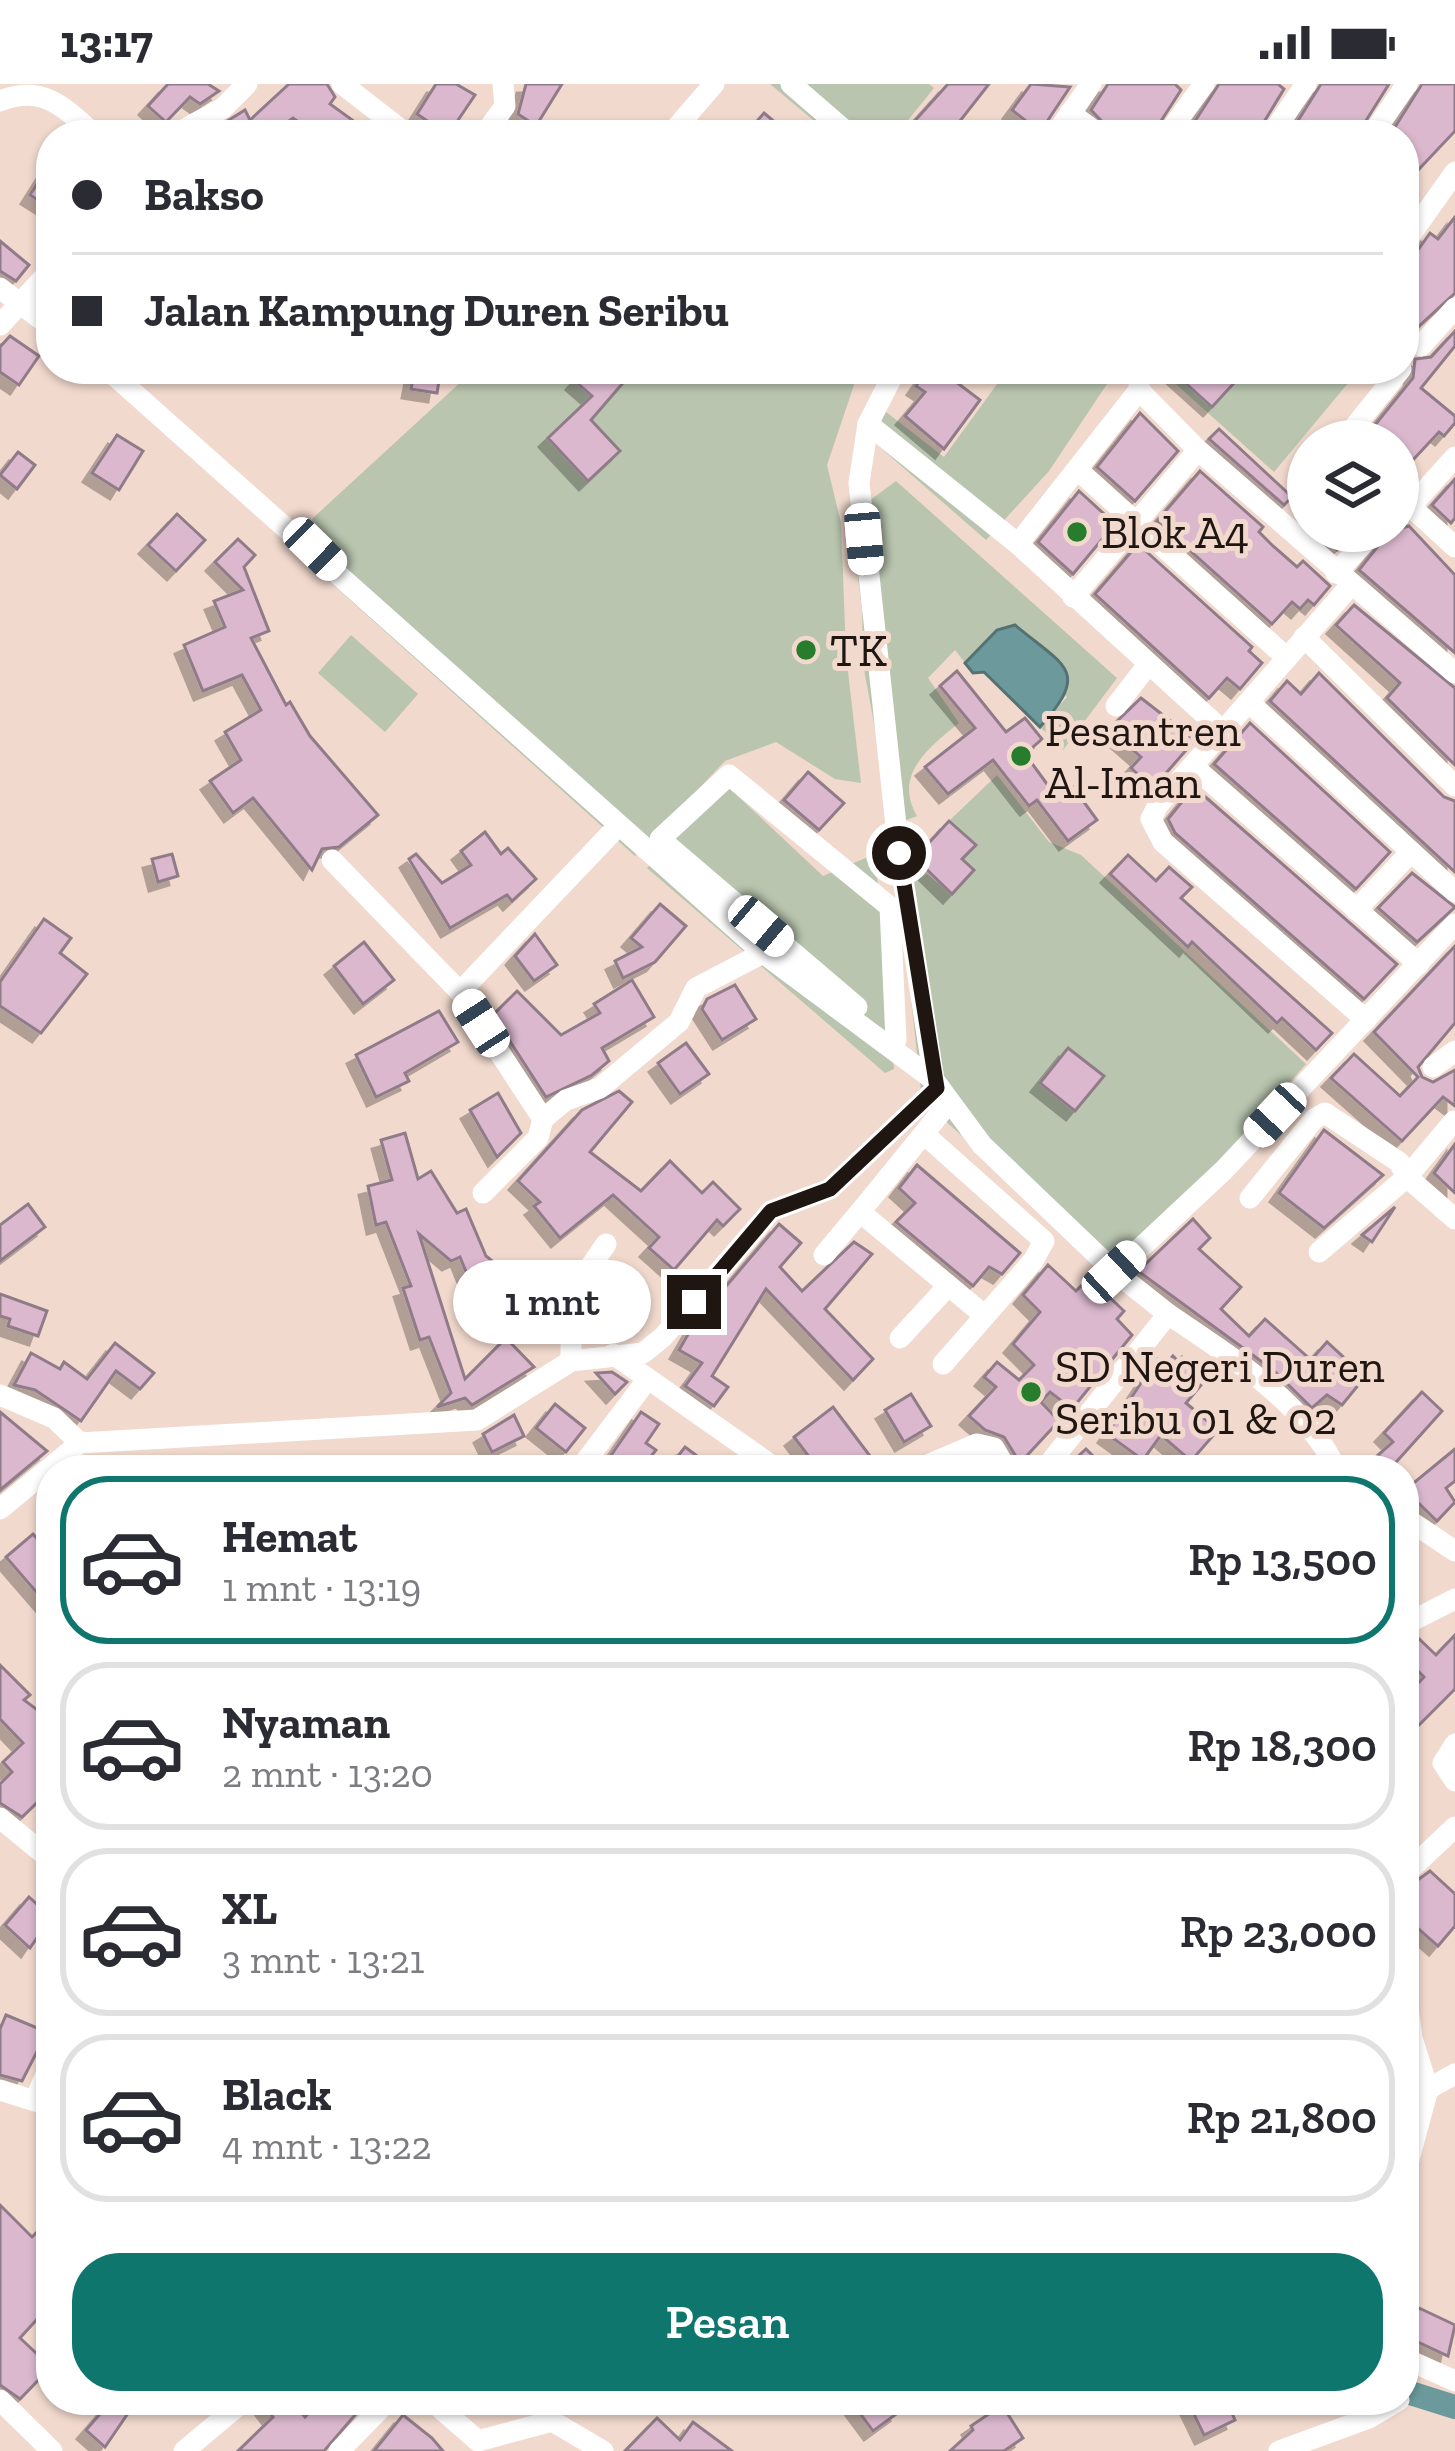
<!DOCTYPE html>
<html lang="id">
<meta charset="utf-8">
<style>
:root{--surface:#fff;--page:#f2f2f3;--text:#2b2b33;--muted:#7c7c81;--line:#e1e1e2;--accent:#0f766e}
body{margin:0;font-family:"Zilla Slab",serif;background:var(--page);color:var(--text);height:100vh;display:flex;flex-direction:column;font-size:45px;white-space:nowrap}
*{box-sizing:border-box;margin:0}
p{font-size:39px;color:var(--muted)}
.icon{flex:none;width:66px;height:66px;fill:none;stroke:currentColor;stroke-width:2;stroke-linecap:round;stroke-linejoin:round}
.map{position:relative;flex:1;overflow:hidden}
.side{position:absolute;left:36px;top:1371px;width:1383px;height:960px;display:flex;flex-direction:column;background:var(--surface);border-radius:48px;box-shadow:0 3px 9px #0004}
.side>*{flex:none}
.top-card{position:absolute;left:36px;top:36px;width:1383px;height:264px;border-radius:48px;box-shadow:0 3px 9px #0004;display:grid;align-content:center;height:264px;padding:0 36px;background:var(--surface)}
.buttons{position:absolute;left:1287px;top:336px;display:grid;gap:24px}
.buttons a{display:grid;place-items:center;width:132px;height:132px;border-radius:50%;background:var(--surface);box-shadow:0 3px 9px #0004;font-size:60px}
.end{position:absolute;width:54px;height:54px;margin:-27px;border:15px solid #1f1612;background:#fff;box-shadow:0 0 0 6px #fff}
.from{border-radius:50%}
.bubble{position:absolute;height:84px;border-radius:42px;background:var(--surface);box-shadow:0 3px 9px #0004;font-size:39px;font-weight:600;line-height:84px;text-align:center}
.car{position:absolute;width:36px;height:72px;margin:-36px -18px;border-radius:15px;box-shadow:0 0 9px 3px #0007;background:linear-gradient(#fff 24%,#345 0 40%,#fff 0 76%,#345 0 86%,#fff 0)}
.top-card b{display:flex;align-items:center;gap:42px;height:114px;font-size:45px}
.top-card b+b{border-top:3px solid var(--line)}
.top-card i{width:30px;height:30px;background:var(--text)}
ul{padding:21px 0 0;list-style:none}
li{display:flex;align-items:center;gap:36px;height:168px;margin:0 24px 18px;padding:0 12px;border:6px solid var(--line);border-radius:48px}
li div{flex:1}
li b{display:block;font-size:45px}
li em{font-style:normal;font-weight:600}
li.selected{border-color:var(--accent)}
li>.icon{width:108px;height:108px;stroke-width:1.5}
.primary-button{display:flex;gap:24px;margin-top:auto;padding:24px 36px}
.primary-button a{flex:1;height:138px;border-radius:48px;background:var(--accent);color:#fff;font-size:48px;font-weight:600;line-height:138px;text-align:center}
.status{display:flex;justify-content:space-between;align-items:center;height:84px;padding:0 60px;background:var(--surface);direction:ltr}
.status svg{height:33px;fill:currentColor}
.map>svg:first-child{display:block}
</style>
<div class="status"><b>13:17</b><svg viewBox="0 0 49 12"><path d="M0 12V9h3v3zM5 12V6h3v6zM10 12V3h3v9zM15 12V0h3v12zM26 1h20v11H26zM47 4h2v5h-2z"/></svg></div>
<div class="map">
<svg width="1455" height="2367" viewBox="0 0 1455 2367">
<defs>
<filter id="shadow"><feDropShadow dx="-9" dy="9" stdDeviation="0" flood-color="#0004"/></filter>
</defs>
<rect width="100%" height="100%" fill="#f1d9cd"/>
<g fill="#b9c5af">
<polygon points="770,0 929,0 934,4 896,51 831,51"/>
<polygon points="475,285 836,285 854,301 827,381 841,439 846,571 861,699 835,695 776,658 725,677 635,772 300,471 313,434"/>
<polygon points="1008,285 1117,285 1049,387 986,456 866,351 872,317 944,373"/>
<polygon points="1159,285 1347,285 1354,292 1274,388"/>
<path d="M 896,397 L 1117,594 L 1063,666 L 1040,643 L 1067,613 L 997,546 L 965,579 L 955,566 L 928,594 L 959,639 C 928,664 893,691 917,732 L 893,741 L 863,580 L 862,525 L 850,431 Z"/>
<polygon points="351,551 418,610 385,648 318,589"/>
<polygon points="997,691 1049,758 1081,771 1306,980 1208,1090 1108,1183 922,1016 899,804 927,790 952,810 973,787 962,775 975,761 949,737"/>
<polygon points="725,700 823,792 875,770 894,985 885,989 647,784"/>
</g>
<path fill="#6c9a9c" stroke="#557273" stroke-width="3" d="M 1015,541 C 1065,583 1091,586 1040,643 L 984,588 L 973,589 L 965,579 L 997,546 Z"/>
<g fill="none" stroke-linecap="round" stroke-linejoin="round">
<polyline stroke="#6c9a9c" stroke-width="24" points="1404,2307 1455,2323"/>
</g>
<g fill="#dbb8ce" stroke="#907c89" stroke-width="3" filter="url(#shadow)">
<polygon points="168,0 208,0 219,7 200,20 190,13 166,38 148,22"/>
<polygon points="289,0 327,0 335,13 330,20 355,38 346,51 318,51 293,34 269,51 205,51 245,26 250,36"/>
<polygon points="436,0 456,0 475,11 448,51 417,30"/>
<polygon points="526,0 562,0 536,42 518,30"/>
<polygon points="948,0 989,0 949,51 902,51"/>
<polygon points="1031,0 1070,3 1040,48 1012,26"/>
<polygon points="1108,0 1175,0 1181,6 1152,51 1115,51 1091,26"/>
<polygon points="1219,0 1278,0 1284,5 1256,51 1186,51"/>
<polygon points="1321,0 1389,0 1357,51 1289,51"/>
<polygon points="1422,0 1455,0 1455,47 1404,101 1404,51 1390,51"/>
<polygon points="764,29 790,51 745,51"/>
<polygon points="51,78 51,124 30,111"/>
<polygon points="1455,133 1455,209 1419,242 1404,230 1404,175 1415,170 1430,149 1438,155"/>
<polygon points="0,157 29,181 16,197 0,187"/>
<polygon points="1455,247 1455,262 1421,304 1455,332 1455,339 1444,352 1439,348 1398,392 1398,357 1362,357 1413,294 1415,275 1431,273"/>
<polygon points="10,252 39,272 19,301 0,288 0,263"/>
<polygon points="415,285 441,285 437,309 411,305"/>
<polygon points="586,285 635,285 591,336 620,367 588,397 548,354 592,312 575,297"/>
<polygon points="928,285 939,285 980,316 944,365 905,332 925,308 916,302"/>
<polygon points="1170,285 1219,285 1234,299 1212,323"/>
<polygon points="1140,329 1178,367 1135,417 1097,383"/>
<polygon points="1219,345 1292,413 1284,421 1209,355"/>
<polygon points="117,351 143,367 119,406 92,389"/>
<polygon points="18,368 35,381 17,405 0,391"/>
<polygon points="1200,387 1263,443 1259,448 1273,462 1297,483 1303,477 1330,502 1314,521 1308,516 1300,525 1292,518 1272,540 1157,437"/>
<polygon points="1455,395 1455,434 1451,439 1432,421"/>
<polygon points="1079,407 1115,440 1073,490 1038,458"/>
<polygon points="177,430 205,456 176,487 148,461"/>
<polygon points="1409,442 1455,491 1455,569 1359,486 1390,447"/>
<polygon points="1330,447 1355,447 1337,466 1323,455"/>
<polygon points="238,455 255,471 244,483 269,547 251,554 286,621 290,618 310,652 378,731 339,763 322,765 312,786 253,714 233,729 210,697 241,676 225,648 261,626 242,591 203,607 184,561 225,543 214,517 243,506 215,478"/>
<polygon points="1138,460 1252,563 1249,567 1262,579 1240,605 1227,594 1209,614 1095,510"/>
<polygon points="1354,521 1455,604 1455,681 1387,614 1400,599 1336,541"/>
<polygon points="957,587 1006,648 1025,634 1042,655 1025,670 1058,715 1073,703 1097,736 1068,757 1037,716 1029,722 993,676 948,710 925,683 975,644 940,602"/>
<polygon points="1319,589 1444,713 1455,717 1455,788 1270,617 1287,597 1301,610"/>
<polygon points="1141,614 1195,656 1153,704 1131,684 1141,673 1109,645"/>
<polygon points="1250,639 1390,768 1356,805 1214,680"/>
<polygon points="808,688 844,719 819,746 784,716"/>
<polygon points="1194,703 1397,880 1364,915 1175,749 1168,735"/>
<polygon points="949,737 976,761 962,775 974,786 952,810 915,774"/>
<polygon points="485,748 501,770 508,764 536,795 512,817 507,811 450,844 409,775 416,770 442,799 471,781 461,767"/>
<polygon points="172,770 178,792 158,798 152,775"/>
<polygon points="1128,771 1156,797 1169,783 1192,803 1181,814 1332,949 1316,966 1282,934 1277,939 1192,858 1188,863 1110,790"/>
<polygon points="1412,789 1455,823 1417,858 1378,824"/>
<polygon points="660,820 686,842 655,878 623,894 615,877 642,863 631,854"/>
<polygon points="44,835 71,854 60,869 87,890 41,949 0,922 0,898"/>
<polygon points="535,850 557,881 534,897 515,872"/>
<polygon points="364,858 394,896 363,920 334,882"/>
<polygon points="1455,862 1455,939 1418,983 1422,993 1433,998 1455,986 1455,1022 1443,1013 1402,1057 1331,994 1354,970 1400,1012 1418,993 1374,948"/>
<polygon points="632,896 654,933 602,964 609,977 592,991 546,1013 493,931 517,907 561,951 600,929 594,920"/>
<polygon points="735,901 756,935 722,956 702,925 707,915"/>
<polygon points="439,927 458,958 405,989 409,997 376,1013 356,971"/>
<polygon points="686,959 709,990 680,1010 658,979"/>
<polygon points="1068,964 1104,992 1075,1027 1040,999"/>
<polygon points="619,1007 632,1018 590,1068 641,1107 670,1077 702,1109 713,1098 740,1125 723,1142 717,1136 674,1186 649,1164 659,1153 613,1111 560,1154 534,1122 540,1118 518,1097 582,1026"/>
<polygon points="498,1009 521,1049 497,1073 470,1026"/>
<polygon points="1324,1046 1383,1091 1324,1144 1279,1109"/>
<polygon points="405,1049 418,1095 431,1087 457,1129 466,1125 486,1172 507,1189 503,1193 536,1213 515,1248 485,1230 495,1214 467,1190 460,1173 451,1177 419,1150 465,1295 506,1254 534,1283 472,1321 465,1314 437,1323 451,1309 429,1253 420,1256 403,1204 411,1202 386,1138 376,1141 368,1102 392,1096 381,1056"/>
<polygon points="1455,1060 1455,1109 1434,1089"/>
<polygon points="917,1081 1020,1169 1002,1190 989,1183 973,1202 896,1138 915,1119 899,1104"/>
<polygon points="28,1120 45,1143 0,1177 0,1141"/>
<polygon points="1395,1123 1372,1158 1362,1151"/>
<polygon points="1193,1135 1210,1154 1199,1165 1241,1203 1221,1225 1249,1252 1265,1235 1311,1276 1327,1258 1365,1293 1342,1321 1327,1311 1312,1324 1273,1286 1138,1187"/>
<polygon points="779,1140 801,1159 780,1183 802,1207 854,1158 872,1170 825,1225 873,1275 853,1296 766,1205 712,1292 728,1303 714,1322 685,1302 702,1279 679,1266 694,1240"/>
<polygon points="1048,1181 1076,1207 1089,1194 1124,1227 1117,1235 1132,1251 1072,1325 1050,1308 1041,1318 1059,1337 1020,1379 1004,1353 985,1346 969,1332 996,1303 984,1293 997,1278 1019,1296 1034,1281 1013,1260 1040,1228 1023,1211"/>
<polygon points="0,1210 47,1227 38,1252 8,1242 10,1235 0,1232"/>
<polygon points="115,1259 154,1289 140,1305 116,1287 81,1337 35,1306 14,1301 31,1269 60,1285 64,1278 87,1295"/>
<polygon points="1173,1272 1178,1277 1182,1273 1207,1294 1186,1319 1218,1346 1191,1377 1161,1351 1143,1376 1107,1350 1157,1275 1164,1282"/>
<polygon points="612,1288 627,1298 615,1310 596,1289"/>
<polygon points="1422,1308 1442,1327 1389,1386 1361,1386 1393,1358 1384,1349"/>
<polygon points="911,1310 931,1342 904,1358 885,1326"/>
<polygon points="555,1320 585,1344 566,1368 536,1344"/>
<polygon points="833,1323 873,1376 860,1386 819,1386 794,1353"/>
<polygon points="0,1328 47,1367 0,1406"/>
<polygon points="641,1328 659,1340 646,1359 656,1366 640,1386 601,1386"/>
<polygon points="514,1331 524,1352 492,1368 483,1350"/>
<polygon points="685,1363 716,1386 667,1386"/>
<polygon points="1086,1365 1107,1386 1063,1386"/>
<polygon points="1455,1365 1455,1397 1446,1404 1455,1418 1437,1437 1405,1406"/>
<polygon points="33,1450 51,1470 51,1525 6,1473"/>
<polygon points="1455,1551 1455,1605 1404,1656 1404,1614 1424,1593 1404,1573 1404,1556 1416,1552 1436,1571"/>
<polygon points="0,1581 30,1611 24,1616 51,1636 51,1705 22,1733 0,1719 0,1700 12,1688 3,1678 23,1659 0,1635"/>
<polygon points="1430,1787 1455,1810 1455,1842 1438,1862 1404,1832 1404,1806"/>
<polygon points="29,1813 51,1833 30,1864 5,1841"/>
<polygon points="6,1931 47,1948 22,1997 0,1991 0,1945"/>
<polygon points="0,2121 32,2153 40,2145 51,2156 51,2220 20,2254 51,2283 20,2315 0,2301"/>
<polygon points="1419,2224 1455,2241 1448,2272 1405,2252"/>
<polygon points="112,2316 137,2316 105,2363 86,2346"/>
<polygon points="260,2316 290,2316 305,2333 321,2316 368,2316 324,2367 238,2367 273,2333"/>
<polygon points="850,2316 890,2316 899,2328 873,2347"/>
<polygon points="1187,2316 1226,2316 1235,2336 1204,2351"/>
<polygon points="1002,2321 1023,2354 1004,2367 950,2367 973,2346 971,2342"/>
<polygon points="403,2331 432,2354 443,2367 374,2367"/>
<polygon points="657,2334 680,2356 693,2338 732,2367 625,2367"/>
</g>
<g fill="none" stroke-linecap="round" stroke-linejoin="round">
<g stroke="#fff" stroke-width="21">
<polyline points="342,0 408,51"/>
<polyline points="791,0 850,51"/>
<path d="M 0,17 C 43,0 64,23 95,51"/>
<polyline points="1070,29 1100,51"/>
<polyline points="174,51 223,24 247,0"/>
<polyline points="484,51 505,22 503,0"/>
<polyline points="670,51 714,0"/>
<polyline points="1055,51 1091,0"/>
<polyline points="1167,51 1204,0"/>
<polyline points="1271,51 1306,0"/>
<polyline points="1372,51 1407,0"/>
<polyline points="1404,160 1455,88"/>
<polyline points="0,204 51,243"/>
<polyline points="0,241 51,186"/>
<polyline points="1404,249 1421,262 1455,224"/>
<polyline points="107,285 763,869 934,996 982,1061 1115,1188 1168,1230 1044,1386"/>
<polyline points="896,285 868,340 859,399 899,769 934,996"/>
<polyline points="1139,306 1198,366 1455,589"/>
<polyline points="868,340 1018,460 1225,649"/>
<polyline points="1343,357 1401,285"/>
<polyline points="1079,387 1287,574"/>
<polyline points="1398,411 1455,463"/>
<polyline points="1411,422 1455,373"/>
<polyline points="1018,460 1139,306 1139,285"/>
<polyline points="1336,489 1375,447"/>
<polyline points="1351,501 1158,721 1151,735 1163,758 1366,936"/>
<polyline points="1073,513 1198,366"/>
<polyline points="1304,553 1455,702"/>
<polyline points="1251,620 1455,808"/>
<polyline points="1116,622 1147,582"/>
<polyline points="1194,683 1419,880"/>
<polyline points="332,776 460,908"/>
<polyline points="1356,826 1411,768"/>
<polyline points="857,923 660,755 729,691 890,823 896,956"/>
<polyline points="1433,983 1455,967"/>
<polyline points="947,1021 860,1128 984,1231"/>
<polyline points="543,1035 566,1016 600,1004 679,938 696,904 763,869"/>
<polyline points="924,1050 1044,1157 1033,1177 943,1280"/>
<polyline points="483,1109 538,1054 543,1035 460,908 618,742"/>
<polyline points="1250,1114 1314,1035 1325,1029 1399,1078 1407,1093 1454,1037"/>
<polyline points="1319,1168 1407,1093 1455,1135"/>
<polyline points="824,1171 860,1128"/>
<polyline points="1115,1188 1224,1086 1455,840"/>
<path d="M 1168,1230 C 1230,1272 1304,1318 1337,1386"/>
<polyline points="900,1254 947,1203"/>
<polyline points="613,1270 778,1386"/>
<polyline points="571,1277 571,1211 606,1160"/>
<polyline points="0,1311 54,1334 80,1359"/>
<polyline points="582,1382 647,1296"/>
<polyline points="916,1386 977,1360 994,1364 1007,1386"/>
<polyline points="0,1425 80,1359 477,1336 571,1277 643,1269 663,1253 771,1127 830,1105 937,1004"/>
<polyline points="1404,1433 1455,1467"/>
<polyline points="1404,1541 1455,1515"/>
<polyline points="1455,1660 1443,1679 1455,1697"/>
<polyline points="0,1734 51,1776"/>
<polyline points="1404,1791 1455,1743"/>
<polyline points="1404,1892 1412,1954 1428,2005 1404,2094"/>
<polyline points="1428,2005 1455,1990"/>
<polyline points="0,2006 51,2022"/>
<polyline points="35,2016 51,1979"/>
<polyline points="1404,2274 1455,2297"/>
<polyline points="0,2316 52,2367"/>
<polyline points="431,2316 478,2357 552,2337 603,2367"/>
<polyline points="184,2367 245,2316"/>
<polyline points="339,2367 389,2316"/>
<polyline points="1279,2367 1369,2334 1399,2316"/>
</g>
</g>
<g fill="none" stroke-linecap="round" stroke-linejoin="round">
<polyline stroke="#1f1612" stroke-width="15" points="694,1218 771,1127 830,1105 937,1004 899,769"/>
</g>
<g fill="#277d2b" stroke="#f1d9cd" stroke-width="4.5">
<circle cx="1077" cy="448" r="12"/>
<circle cx="806" cy="566" r="12"/>
<circle cx="1021" cy="672" r="12"/>
<circle cx="1031" cy="1308" r="12"/>
</g>
<g text-anchor="middle" stroke-width="10" stroke-linejoin="round" paint-order="stroke">
<g font-size="45" fill="#1f1612" stroke="#f1d9cd" text-anchor="start">
<text x="1101" y="464">Blok A4</text>
<text x="830" y="582">TK</text>
<text x="1045" y="662">Pesantren<tspan x="1045" dy="52">Al-Iman</tspan></text>
<text x="1055" y="1298">SD Negeri Duren<tspan x="1055" dy="52">Seribu 01 &amp; 02</tspan></text>
</g>
</g>
</svg>
<div class="buttons">
<a><svg class="icon" aria-label="layers" viewBox="0 0 24 24"><path d="M12 4l9 5-9 5-9-5zM3 14l9 5 9-5"/></svg></a>
</div>
<i class="end from" style="left:899px;top:769px"></i>
<i class="end" style="left:694px;top:1218px"></i>
<div class="bubble" style="left:453px;top:1176px;width:198px">1 mnt</div>
<i class="car" style="left:864px;top:455px;rotate:175deg"></i>
<i class="car" style="left:315px;top:465px;rotate:134deg"></i>
<i class="car" style="left:761px;top:842px;rotate:130deg"></i>
<i class="car" style="left:481px;top:939px;rotate:327deg"></i>
<i class="car" style="left:1275px;top:1031px;rotate:223deg"></i>
<i class="car" style="left:1114px;top:1188px;rotate:47deg"></i>
<div class="top-card">
<b><i class="from"></i>Bakso</b>
<b><i></i>Jalan Kampung Duren Seribu</b>
</div>
<section class="side">
<ul>
<li class="selected"><svg class="icon" aria-label="car" viewBox="0 0 24 24"><path d="M5 17H2v-5l4-1 3-4h7l3 4 3 1v5h-3M9 17h6M6 11h13"/><circle cx="7" cy="17" r="2"/><circle cx="17" cy="17" r="2"/></svg><div><b>Hemat</b><p>1 mnt · 13:19</p></div><em>Rp 13,500</em></li>
<li><svg class="icon" aria-label="car" viewBox="0 0 24 24"><path d="M5 17H2v-5l4-1 3-4h7l3 4 3 1v5h-3M9 17h6M6 11h13"/><circle cx="7" cy="17" r="2"/><circle cx="17" cy="17" r="2"/></svg><div><b>Nyaman</b><p>2 mnt · 13:20</p></div><em>Rp 18,300</em></li>
<li><svg class="icon" aria-label="car" viewBox="0 0 24 24"><path d="M5 17H2v-5l4-1 3-4h7l3 4 3 1v5h-3M9 17h6M6 11h13"/><circle cx="7" cy="17" r="2"/><circle cx="17" cy="17" r="2"/></svg><div><b>XL</b><p>3 mnt · 13:21</p></div><em>Rp 23,000</em></li>
<li><svg class="icon" aria-label="car" viewBox="0 0 24 24"><path d="M5 17H2v-5l4-1 3-4h7l3 4 3 1v5h-3M9 17h6M6 11h13"/><circle cx="7" cy="17" r="2"/><circle cx="17" cy="17" r="2"/></svg><div><b>Black</b><p>4 mnt · 13:22</p></div><em>Rp 21,800</em></li>
</ul>
<div class="primary-button"><a>Pesan</a></div>
</section>
</div>
